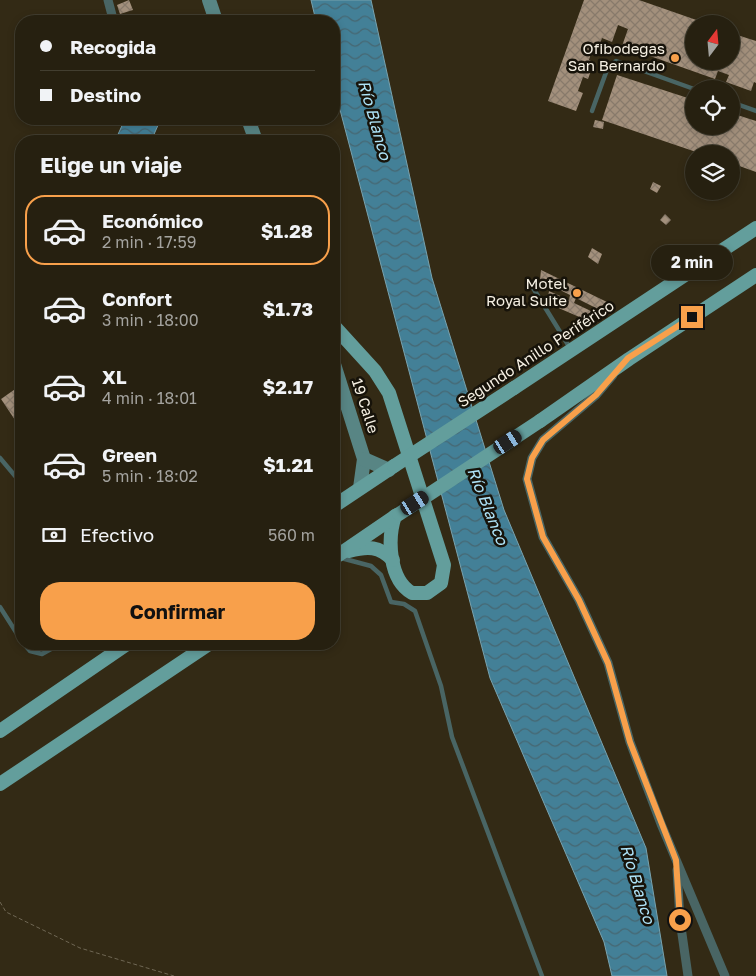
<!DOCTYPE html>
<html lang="es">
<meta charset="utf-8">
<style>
:root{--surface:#262010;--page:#2e2819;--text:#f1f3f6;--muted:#a4a39f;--line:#423e30;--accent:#f8a04b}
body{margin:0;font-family:"Golos Text",sans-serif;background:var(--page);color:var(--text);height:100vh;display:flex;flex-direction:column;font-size:19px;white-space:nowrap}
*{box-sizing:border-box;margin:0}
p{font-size:16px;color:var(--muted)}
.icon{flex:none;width:28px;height:28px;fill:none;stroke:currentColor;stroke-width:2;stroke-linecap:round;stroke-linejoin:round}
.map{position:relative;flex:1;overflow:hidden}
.sheet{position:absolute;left:15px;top:135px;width:325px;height:515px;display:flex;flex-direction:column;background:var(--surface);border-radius:20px;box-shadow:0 2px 8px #0003,0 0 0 1px var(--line)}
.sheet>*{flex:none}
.top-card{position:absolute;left:15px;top:15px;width:325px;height:110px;border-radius:20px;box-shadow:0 2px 8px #0003,0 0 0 1px var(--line);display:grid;align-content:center;height:110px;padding:0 25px;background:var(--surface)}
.needle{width:32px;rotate:16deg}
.buttons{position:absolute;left:685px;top:15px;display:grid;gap:10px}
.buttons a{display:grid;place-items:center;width:55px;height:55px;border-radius:50%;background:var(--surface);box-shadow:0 2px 8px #0003,0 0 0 1px var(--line);font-size:25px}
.end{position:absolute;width:22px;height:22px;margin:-11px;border:6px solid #f8a04b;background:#111;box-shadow:0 0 0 2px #111}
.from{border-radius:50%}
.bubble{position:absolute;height:35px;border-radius:18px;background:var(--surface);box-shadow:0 2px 8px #0003,0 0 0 1px var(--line);font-size:16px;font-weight:700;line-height:35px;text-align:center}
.car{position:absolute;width:15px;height:30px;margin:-15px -8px;border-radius:6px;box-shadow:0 0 4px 1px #0007;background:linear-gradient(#222 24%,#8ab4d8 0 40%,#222 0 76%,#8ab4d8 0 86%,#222 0)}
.top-card b{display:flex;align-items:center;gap:18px;height:48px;font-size:19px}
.top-card b+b{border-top:1px solid var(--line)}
.top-card i{width:12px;height:12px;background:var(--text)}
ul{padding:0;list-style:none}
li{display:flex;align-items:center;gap:15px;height:70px;margin:0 10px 8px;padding:0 15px;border:2px solid transparent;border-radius:20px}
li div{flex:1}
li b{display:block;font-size:19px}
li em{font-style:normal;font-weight:700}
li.selected{border-color:var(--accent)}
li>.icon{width:45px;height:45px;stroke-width:1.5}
h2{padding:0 25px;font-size:22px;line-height:60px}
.pay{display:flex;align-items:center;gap:12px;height:55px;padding:0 25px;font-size:19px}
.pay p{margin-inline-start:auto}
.button{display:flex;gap:10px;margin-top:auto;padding:10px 25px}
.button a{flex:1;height:58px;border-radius:20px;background:var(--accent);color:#111;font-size:20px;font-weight:700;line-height:58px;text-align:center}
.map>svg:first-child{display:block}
</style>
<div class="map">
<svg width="756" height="976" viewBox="0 0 756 976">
<defs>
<pattern id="water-waves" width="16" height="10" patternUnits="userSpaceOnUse" patternTransform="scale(1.25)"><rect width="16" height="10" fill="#438097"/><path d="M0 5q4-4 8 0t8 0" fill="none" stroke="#466772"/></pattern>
<pattern id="building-cross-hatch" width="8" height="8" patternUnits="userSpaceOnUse" patternTransform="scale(1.25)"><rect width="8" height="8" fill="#a3907c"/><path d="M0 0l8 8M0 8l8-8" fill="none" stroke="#887a6b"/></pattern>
</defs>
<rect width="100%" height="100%" fill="#332a15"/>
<g fill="url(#water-waves)" stroke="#79a2ae">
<polygon points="311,0 371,0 432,278 504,510 646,848 667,976 612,976 604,942 490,678 334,87 334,21 316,21"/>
<polygon points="125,119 150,119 159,123 151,141 115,141"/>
</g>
<g fill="url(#building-cross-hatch)">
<polygon points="129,0 133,10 120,14 117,5"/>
<polygon points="584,0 639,0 705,23 694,24 694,61 731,61 731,33 756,41 756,83 754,82 751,91 726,82 729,75 718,71 715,79 622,46 628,29 618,25 612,42 602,38 596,55 591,53 589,60 594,62 588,79 583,77 578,91 583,93 576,111 548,101"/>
<polygon points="617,75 694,100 694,126 731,126 731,113 756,121 756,172 731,163 731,154 702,154 602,120"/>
<polygon points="595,120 604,122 603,129 593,127"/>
<polygon points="653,182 661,186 657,193 650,189"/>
<polygon points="665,214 671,220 666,225 660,220"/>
<polygon points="592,248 602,254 598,264 588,257"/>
<polygon points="541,270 607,302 598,309 576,298 574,303 593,312 584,319 547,303 549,291 569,300 570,295 540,280"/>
<polygon points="21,385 21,429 1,399"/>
</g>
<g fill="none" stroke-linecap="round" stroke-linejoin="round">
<polyline stroke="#6f6754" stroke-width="1" stroke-dasharray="4 2.5" stroke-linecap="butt" points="0,902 6,912 80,948 174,976"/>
<g stroke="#496564" stroke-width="4.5">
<polyline points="731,102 756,111"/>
<polyline points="592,111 608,67 616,61 694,89"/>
<polyline points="530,283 570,348"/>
<polyline points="0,458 21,483"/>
<polyline points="341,558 371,566 381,575 391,602 404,604 415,611 441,686 452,737 542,976"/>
<polyline points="0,607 21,640"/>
<polyline points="24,644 30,651 42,654 60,644"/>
</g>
<g stroke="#496564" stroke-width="9">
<polyline points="108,0 113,19"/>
<polyline points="613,375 596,395 543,440 532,458 527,479 543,537 579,600 608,663 630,742 661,824 725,976"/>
<polyline points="677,870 680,920 688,976"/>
</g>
<g stroke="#588584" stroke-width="14">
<polyline points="209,0 216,21"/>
<polyline points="248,119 256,141"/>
<polyline points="334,364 364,459 360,488"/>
<polyline points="364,459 389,470"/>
</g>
<g stroke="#639e9c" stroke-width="14">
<path d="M 334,326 L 375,371 L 389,393 L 444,565 L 441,583 L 427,593 L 412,593 C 389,580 387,539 395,516"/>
<polyline points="514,388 756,228"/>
<polyline points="540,421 629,359 756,275"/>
<polyline points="334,506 394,466"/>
<path d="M 349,551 C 368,546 379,546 393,560"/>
<polyline points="334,558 397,515"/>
<polyline points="0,731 127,644"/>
<polyline points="0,784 209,644"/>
</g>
<g stroke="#639e9c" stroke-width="14">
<polyline points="394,466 514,388"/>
<polyline points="399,514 540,421"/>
</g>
</g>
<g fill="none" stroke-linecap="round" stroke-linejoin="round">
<polyline stroke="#f8a04b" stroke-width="6" points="680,920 676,860 630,742 608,663 579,600 543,537 527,479 532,458 543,440 596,395 628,358 692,317"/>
</g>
<g fill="#f8a04b" stroke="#17130a" stroke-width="2">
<circle cx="675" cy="58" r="5"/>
<circle cx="577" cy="293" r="5"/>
</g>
<g text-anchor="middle" stroke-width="5" stroke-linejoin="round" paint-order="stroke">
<g font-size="15" fill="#f6f0e3" stroke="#17130a" text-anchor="end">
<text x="665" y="54">Ofibodegas<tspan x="665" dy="17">San Bernardo</tspan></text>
<text x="567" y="289">Motel<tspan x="567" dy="17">Royal Suite</tspan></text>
</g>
<g font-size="15" fill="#f6f0e3" stroke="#17130a">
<text transform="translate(536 354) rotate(-33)" y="5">Segundo Anillo Periférico</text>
<text transform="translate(365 406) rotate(72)" y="5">19 Calle</text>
</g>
<g font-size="16" font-style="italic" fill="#aee3f8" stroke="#17130a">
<text transform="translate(375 120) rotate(74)" y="6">Río Blanco</text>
<text transform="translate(488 506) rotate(68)" y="6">Río Blanco</text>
<text transform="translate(638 884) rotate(73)" y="6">Río Blanco</text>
</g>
</g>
</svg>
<div class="buttons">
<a><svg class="needle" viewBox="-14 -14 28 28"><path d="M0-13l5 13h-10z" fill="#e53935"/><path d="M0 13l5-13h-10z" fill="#a4a39f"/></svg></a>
<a><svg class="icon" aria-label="locate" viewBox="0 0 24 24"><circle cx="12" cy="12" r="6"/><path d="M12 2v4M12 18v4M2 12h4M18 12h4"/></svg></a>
<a><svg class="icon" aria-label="layers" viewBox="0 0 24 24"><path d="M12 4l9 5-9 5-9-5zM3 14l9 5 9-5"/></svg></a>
</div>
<i class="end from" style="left:680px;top:920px"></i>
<i class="end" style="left:692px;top:317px"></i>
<div class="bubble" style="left:651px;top:245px;width:82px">2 min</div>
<i class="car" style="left:508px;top:442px;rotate:57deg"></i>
<i class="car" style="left:415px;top:503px;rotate:57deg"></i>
<div class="top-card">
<b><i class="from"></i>Recogida</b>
<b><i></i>Destino</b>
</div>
<section class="sheet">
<h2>Elige un viaje</h2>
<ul>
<li class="selected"><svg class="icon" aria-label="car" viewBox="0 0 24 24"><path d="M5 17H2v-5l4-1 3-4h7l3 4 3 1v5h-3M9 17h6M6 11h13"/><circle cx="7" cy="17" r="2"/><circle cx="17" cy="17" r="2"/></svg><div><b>Económico</b><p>2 min · 17:59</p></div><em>$1.28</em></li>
<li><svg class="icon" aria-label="car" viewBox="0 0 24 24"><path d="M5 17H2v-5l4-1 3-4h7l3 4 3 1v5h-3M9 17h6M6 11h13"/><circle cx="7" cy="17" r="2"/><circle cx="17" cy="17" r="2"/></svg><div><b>Confort</b><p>3 min · 18:00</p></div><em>$1.73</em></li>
<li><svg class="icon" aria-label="car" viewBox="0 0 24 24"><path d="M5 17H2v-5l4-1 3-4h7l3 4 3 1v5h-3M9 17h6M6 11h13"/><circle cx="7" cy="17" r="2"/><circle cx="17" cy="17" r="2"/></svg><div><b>XL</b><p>4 min · 18:01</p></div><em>$2.17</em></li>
<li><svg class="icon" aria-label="car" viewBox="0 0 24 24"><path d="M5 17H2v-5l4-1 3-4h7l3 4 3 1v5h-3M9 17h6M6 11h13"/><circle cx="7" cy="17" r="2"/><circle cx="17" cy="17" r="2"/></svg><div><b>Green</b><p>5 min · 18:02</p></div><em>$1.21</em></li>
</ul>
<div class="pay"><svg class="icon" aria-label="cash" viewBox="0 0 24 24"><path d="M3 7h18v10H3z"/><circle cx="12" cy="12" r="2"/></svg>Efectivo<p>560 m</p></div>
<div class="button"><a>Confirmar</a></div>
</section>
</div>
